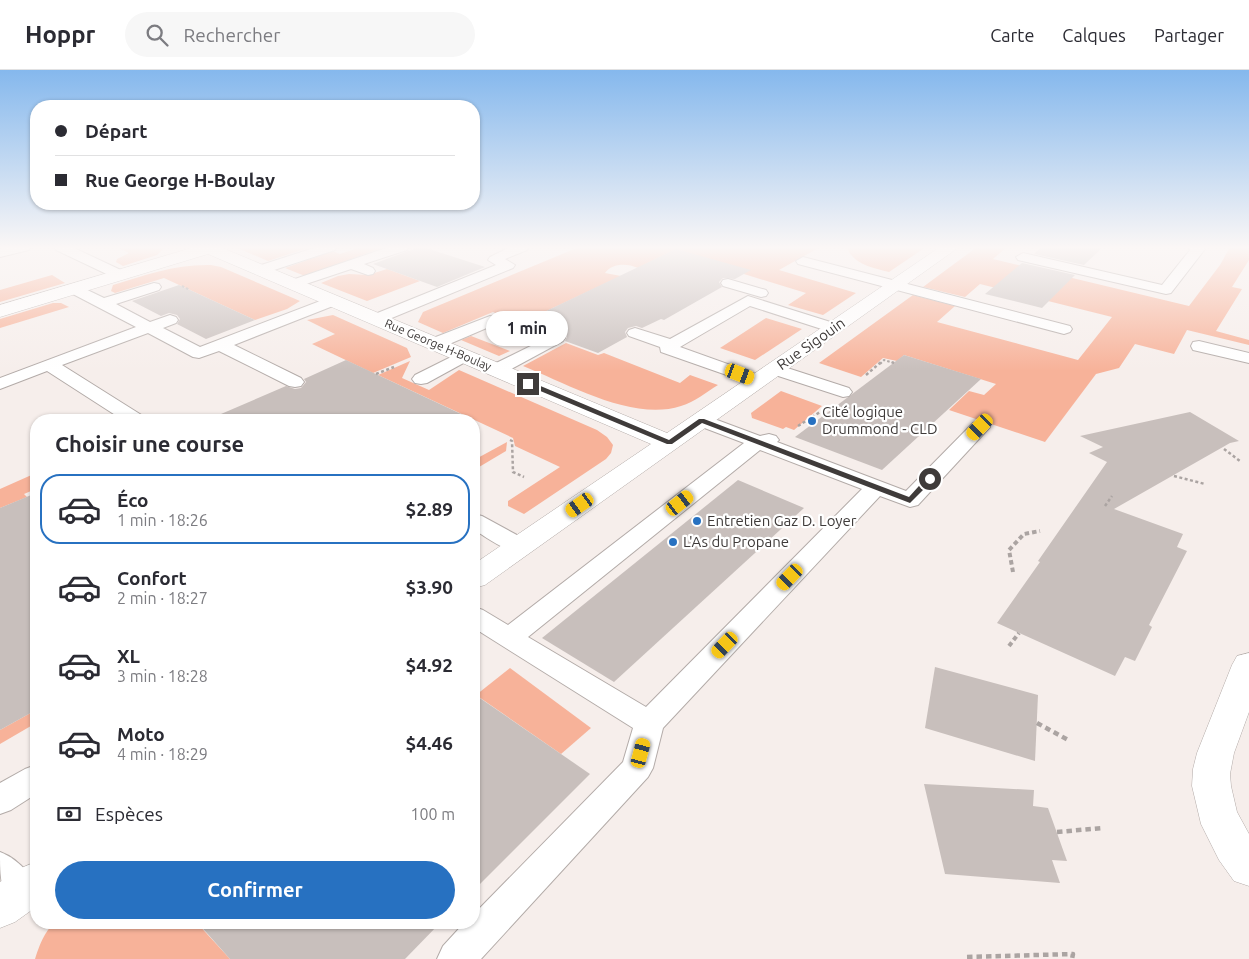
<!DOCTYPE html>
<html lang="fr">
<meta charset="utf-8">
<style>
:root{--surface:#fff;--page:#f7f7f7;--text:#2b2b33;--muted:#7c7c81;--line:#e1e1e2;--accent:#2771c1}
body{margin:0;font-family:Ubuntu,sans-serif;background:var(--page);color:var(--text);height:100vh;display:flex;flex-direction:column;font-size:19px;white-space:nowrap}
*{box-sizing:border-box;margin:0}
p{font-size:16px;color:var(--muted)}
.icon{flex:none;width:28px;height:28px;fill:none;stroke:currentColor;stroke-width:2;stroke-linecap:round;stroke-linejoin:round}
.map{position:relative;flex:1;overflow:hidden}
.side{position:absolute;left:30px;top:344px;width:450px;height:515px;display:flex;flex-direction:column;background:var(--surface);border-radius:20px;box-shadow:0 1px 4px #0004}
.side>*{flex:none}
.guide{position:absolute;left:30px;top:30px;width:450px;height:110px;border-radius:20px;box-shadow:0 1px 4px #0004;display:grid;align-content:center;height:110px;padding:0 25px;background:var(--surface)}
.end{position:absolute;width:22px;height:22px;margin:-11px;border:6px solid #3f3b3a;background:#fff;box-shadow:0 0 0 2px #fff}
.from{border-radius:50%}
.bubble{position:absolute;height:35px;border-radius:18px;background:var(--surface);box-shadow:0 1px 4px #0004;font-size:16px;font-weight:600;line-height:35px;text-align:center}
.car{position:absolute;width:15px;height:30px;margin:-15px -8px;border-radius:6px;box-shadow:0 0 4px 1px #0007;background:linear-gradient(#f5c518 24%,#345 0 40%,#f5c518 0 76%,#345 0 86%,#f5c518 0)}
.guide b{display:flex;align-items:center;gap:18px;height:48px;font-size:19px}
.guide b+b{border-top:1px solid var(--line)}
.guide i{width:12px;height:12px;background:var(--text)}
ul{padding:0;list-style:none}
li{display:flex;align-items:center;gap:15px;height:70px;margin:0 10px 8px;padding:0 15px;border:2px solid transparent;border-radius:20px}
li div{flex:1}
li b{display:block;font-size:19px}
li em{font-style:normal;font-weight:600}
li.selected{border-color:var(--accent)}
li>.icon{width:45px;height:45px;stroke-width:1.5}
h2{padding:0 25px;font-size:22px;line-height:60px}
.pay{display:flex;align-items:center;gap:12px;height:55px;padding:0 25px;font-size:19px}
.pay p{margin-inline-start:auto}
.button{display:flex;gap:10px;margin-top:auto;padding:10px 25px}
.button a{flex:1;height:58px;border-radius:30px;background:var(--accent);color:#fff;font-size:20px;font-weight:600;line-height:58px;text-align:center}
header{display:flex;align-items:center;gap:30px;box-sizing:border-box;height:70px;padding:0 25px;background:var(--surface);border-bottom:1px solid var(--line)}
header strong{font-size:24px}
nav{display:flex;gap:28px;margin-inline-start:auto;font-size:18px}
.search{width:350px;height:45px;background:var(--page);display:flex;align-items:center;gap:12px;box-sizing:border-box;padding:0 18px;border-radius:28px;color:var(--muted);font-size:19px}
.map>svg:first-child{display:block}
</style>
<header>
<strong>Hoppr</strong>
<div class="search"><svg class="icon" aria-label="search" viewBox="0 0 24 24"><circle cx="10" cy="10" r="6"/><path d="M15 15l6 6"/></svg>Rechercher</div>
<nav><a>Carte</a><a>Calques</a><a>Partager</a></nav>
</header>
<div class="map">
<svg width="1249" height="889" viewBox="0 0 1249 889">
<rect width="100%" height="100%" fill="#f6eeeb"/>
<g fill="#f7b299">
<polygon points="117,177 165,177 157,185 123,196 116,192 117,189 129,183"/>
<polygon points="235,177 306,177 308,178 268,191"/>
<polygon points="361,177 384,177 305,206 285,198 333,181 340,184"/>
<path d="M 579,177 L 820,177 L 779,200 L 856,223 L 823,245 L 788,235 L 806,223 L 744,204 L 676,179 L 638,198 C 627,193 612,193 605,203 L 621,206 L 521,253 L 493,242 L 443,263 L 418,252 L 423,242 Z"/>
<path d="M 847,177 L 926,177 L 889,202 C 873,198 852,194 847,177 Z"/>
<polygon points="977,177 1007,177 993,189 1189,236 1220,195 1230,177 1249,177 1249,190 1232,217 1242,219 1216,261 1249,270 1249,275 1187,260 1174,284 1135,274 1119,298 1096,304 1045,372 949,340 969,321 984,325 996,314 904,285 897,291 883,288 861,307 819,293 913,225 955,236 937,252 1078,290 1112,247 980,214 965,227 923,217"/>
<path d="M 211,195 L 221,197 L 300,231 L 287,239 L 255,250 L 164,208 L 115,223 L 111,221 L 113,215 C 145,205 176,194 211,195 Z"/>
<polygon points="387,199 420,211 367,231 321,213 338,206 349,204 368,205"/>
<polygon points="52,205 65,213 0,232 0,220"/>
<polygon points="53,233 61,233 69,237 0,258 0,249"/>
<polygon points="333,245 407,278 411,287 373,303 312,274 335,264 307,250"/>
<polygon points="766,248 802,259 755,290 720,278"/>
<polygon points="471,266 510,281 499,286 461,270"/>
<path d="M 566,273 L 598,285 L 604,283 L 680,313 L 690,305 L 718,315 C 706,322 695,332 681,336 C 633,352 568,314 523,296 Z"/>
<polygon points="410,291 402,308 429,320 459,300 597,360 607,367 613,375 611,383 606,389 524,444 508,436 508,431 560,397 515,376 513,368 378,305"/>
<polygon points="781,321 822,336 794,360 786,357 783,359 752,348 751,343"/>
<polygon points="507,372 506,381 474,400 474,390"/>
<polygon points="36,403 36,423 31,421 24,424 27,427 0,438 0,419"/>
<polygon points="510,598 591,658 561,684 476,625"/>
<polygon points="36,640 36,653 0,674 0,660"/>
<path d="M 55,852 L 197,853 L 230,889 L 35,889 C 39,876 44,862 55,852 Z"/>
</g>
<g fill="#c8bfbc">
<polygon points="419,177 423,177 485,197 437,217 373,194"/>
<polygon points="1041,177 1103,177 1084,195 1034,184"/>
<polygon points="676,179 751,200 735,209 723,208 719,212 722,217 664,250 661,249 642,258 636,256 628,258 625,262 627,267 598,283 565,271 567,267 564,263 556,261 549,265 519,254"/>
<polygon points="1022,193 1075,205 1042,238 985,224"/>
<polygon points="179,215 190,220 255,250 206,269 177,254 180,249 177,245 169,243 161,246 132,231"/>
<polygon points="904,285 981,309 882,400 795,367"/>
<polygon points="346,290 474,350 207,350 286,316 295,319 301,318 306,312 304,309"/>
<polygon points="1190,342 1239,371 1230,373 1114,439 1183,464 1177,477 1187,481 1149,555 1152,557 1135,591 1125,587 1115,606 997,553 1040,492 1038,491 1107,392 1089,383 1103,377 1080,366"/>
<polygon points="738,410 804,438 614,612 542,568"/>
<polygon points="36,423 36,640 0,660 0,438"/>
<polygon points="935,597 1038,625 1035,691 925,658"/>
<polygon points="474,624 590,704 474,820"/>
<polygon points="924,714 1034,720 1033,736 1048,738 1067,791 1052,790 1060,813 945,804"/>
<polygon points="197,852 441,852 405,889 230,889"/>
</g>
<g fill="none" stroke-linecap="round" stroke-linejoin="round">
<g stroke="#b3aba8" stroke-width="2">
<g id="service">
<polygon points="8,177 31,177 29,180 0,187 0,179"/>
<polygon points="54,177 72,177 125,202 127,205 125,208 115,208 56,180"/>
<polygon points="317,177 337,177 335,180 265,203 255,203 253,200 255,197"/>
<polygon points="389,177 409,177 407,180 364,194 373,198 375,201 373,204 368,205 351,199 294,218 289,217 287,214 289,211"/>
<polygon points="510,177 529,177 527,180 505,189 515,195 513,198 382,252 370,252 368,249 370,246 496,195 488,190 490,187"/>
<polygon points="1187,177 1203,177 1205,179 1171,223 1166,224 1018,190 1016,187 1023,183 1162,215 1190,180"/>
<polygon points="803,187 1070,256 1072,259 1070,262 1064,264 798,194 796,191"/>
<polygon points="728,209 766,220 768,223 766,226 761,227 723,216 721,213 723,210"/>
<polygon points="154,213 159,214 161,217 159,220 116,234 150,252 170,245 176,247 178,250 176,253 163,258 200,277 328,228 338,228 341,231 338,234 234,275 301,308 304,312 301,316 295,317 289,316 219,281 199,288 193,287 148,263 62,295 143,346 146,350 123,350 47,301 0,319 0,308 136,257 69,222 67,219 69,216 79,216 104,228"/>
<polygon points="748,226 840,255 842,258 840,261 834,263 750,236 680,277 764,307 767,311 764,315 758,316 661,282 660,277 629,266 627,263 629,260 635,258 670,269"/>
<polygon points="490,246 496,248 498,251 496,254 440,278 428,278 426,274 428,270"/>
<polygon points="557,263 563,265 565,268 563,271 502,304 496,305 490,304 487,300 490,296"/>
<polygon points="1199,271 1249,283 1249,293 1193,280 1191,276 1193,272"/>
<polygon points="463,281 469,282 472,286 469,290 427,313 421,314 415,313 412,309 415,305"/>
<polygon points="775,294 849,318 852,322 849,326 843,327 769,303 766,299 769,295"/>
<path d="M 701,344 L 760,366 L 769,364 L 776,366 L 779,370 L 777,372 L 906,421 L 973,353 L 980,351 L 987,353 L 990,357 L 918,435 L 910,437 L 880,426 L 663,658 L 653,698 L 648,707 L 481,889 L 437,889 L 443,876 L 465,852 L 474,852 L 474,844 L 623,692 L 633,658 L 474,558 L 474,537 L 483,540 L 508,555 L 744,373 L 694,354 L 691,350 L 694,346 ZM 760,380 L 862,419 L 646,637 L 528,567 Z"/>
<path d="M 474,444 L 482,446 L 528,471 L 532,476 L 528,481 C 510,486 490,469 474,460 Z"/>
<polygon points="36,695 36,724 11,740 0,744 0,713 25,699"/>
<path d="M 0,782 C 19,789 43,813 34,835 L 21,840 C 0,829 0,808 0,782 Z"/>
</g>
</g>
<g stroke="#b3aba8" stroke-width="1">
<g id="minor">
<polygon points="195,177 220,177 667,363 940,177 959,177 485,515 474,518 474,494 651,374 208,184 0,247 0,235"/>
<polygon points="1249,583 1249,642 1234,683 1230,704 1231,716 1237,742 1249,764 1249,816 1234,811 1219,790 1201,754 1192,716 1193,699 1197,683 1232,595 1237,586"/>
<polygon points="36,792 36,837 15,852 0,858 0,812 21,798"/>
</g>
</g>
<g stroke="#aba4a2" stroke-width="2" stroke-dasharray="2.5 2" stroke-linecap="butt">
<polyline points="182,216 190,220"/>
<polyline points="880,294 884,290 894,293"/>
</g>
<g stroke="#aba4a2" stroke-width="2.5" stroke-dasharray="3 2.5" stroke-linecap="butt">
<polyline points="892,292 894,293"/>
<polyline points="376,304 394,297"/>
<polyline points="866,305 881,292"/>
<polyline points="798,356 820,342"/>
<polyline points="510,370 512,371 513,402 524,407"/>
<polyline points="1224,379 1240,391"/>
<polyline points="1174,406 1205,414"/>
<polyline points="1105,436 1112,426"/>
</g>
<g stroke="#aba4a2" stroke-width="4" stroke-dasharray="4.5 3" stroke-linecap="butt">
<polyline points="1013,502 1009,480 1024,464 1040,461"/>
<polyline points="1009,576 1019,563"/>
</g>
<g stroke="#aba4a2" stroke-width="4.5" stroke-dasharray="5.5 4" stroke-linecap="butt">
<polyline points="1037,653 1070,671"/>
<polyline points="1057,762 1102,758"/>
<polyline points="967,887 1073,884 1072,889"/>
</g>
<use href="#service" fill="#fff" fill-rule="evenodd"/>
<use href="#minor" fill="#fff" fill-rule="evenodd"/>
</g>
<linearGradient id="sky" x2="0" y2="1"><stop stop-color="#85b8ed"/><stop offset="0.59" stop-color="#fbf7f6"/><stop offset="1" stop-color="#fbf7f6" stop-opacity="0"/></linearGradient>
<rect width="1249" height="301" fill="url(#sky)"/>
<polygon fill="#3f3b3a" points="526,312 531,312 669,370 699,349 704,349 909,427 927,407 934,409 910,433 702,353 672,374 667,374 526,315"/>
<g fill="#2771c1" stroke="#fff" stroke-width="2">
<circle cx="812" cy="351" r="5"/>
<circle cx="697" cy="451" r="5"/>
<circle cx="673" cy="472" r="5"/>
</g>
<g text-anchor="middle" stroke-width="4.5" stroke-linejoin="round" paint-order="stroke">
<g font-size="12" fill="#3f3b3a" stroke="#fff">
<text transform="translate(438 275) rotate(23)" y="4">Rue George H-Boulay</text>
</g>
<g font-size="15" fill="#3f3b3a" stroke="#fff">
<text transform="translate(811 274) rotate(-35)" y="5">Rue Sigouin</text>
</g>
<g font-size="15" fill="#3f3b3a" stroke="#fff" text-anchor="start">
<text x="822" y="347">Cité logique<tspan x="822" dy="17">Drummond - CLD</tspan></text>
<text x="707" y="456">Entretien Gaz D. Loyer</text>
<text x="683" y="477">L'As du Propane</text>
</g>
</g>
</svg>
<i class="end from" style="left:930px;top:409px"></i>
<i class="end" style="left:528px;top:314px"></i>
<div class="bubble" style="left:486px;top:241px;width:82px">1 min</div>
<i class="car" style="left:740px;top:304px;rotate:111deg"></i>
<i class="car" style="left:980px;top:357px;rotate:224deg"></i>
<i class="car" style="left:680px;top:433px;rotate:52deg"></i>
<i class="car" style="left:580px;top:435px;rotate:235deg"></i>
<i class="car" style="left:790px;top:507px;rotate:224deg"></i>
<i class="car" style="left:725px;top:575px;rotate:224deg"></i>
<i class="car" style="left:641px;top:683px;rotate:15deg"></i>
<div class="guide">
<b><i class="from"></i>Départ</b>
<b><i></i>Rue George H-Boulay</b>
</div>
<section class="side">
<h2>Choisir une course</h2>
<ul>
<li class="selected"><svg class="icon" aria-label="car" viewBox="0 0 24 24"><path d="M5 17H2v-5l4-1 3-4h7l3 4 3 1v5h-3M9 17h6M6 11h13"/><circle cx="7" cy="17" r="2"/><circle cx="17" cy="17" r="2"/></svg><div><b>Éco</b><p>1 min · 18:26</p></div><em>$2.89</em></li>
<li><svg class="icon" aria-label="car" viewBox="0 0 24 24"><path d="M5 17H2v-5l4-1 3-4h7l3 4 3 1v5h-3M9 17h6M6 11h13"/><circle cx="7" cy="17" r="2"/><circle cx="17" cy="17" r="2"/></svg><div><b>Confort</b><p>2 min · 18:27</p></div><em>$3.90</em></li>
<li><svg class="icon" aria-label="car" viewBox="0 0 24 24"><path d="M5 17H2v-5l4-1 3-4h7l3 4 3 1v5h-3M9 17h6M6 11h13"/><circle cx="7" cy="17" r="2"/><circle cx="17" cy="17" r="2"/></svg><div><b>XL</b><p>3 min · 18:28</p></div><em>$4.92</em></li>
<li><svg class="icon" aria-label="car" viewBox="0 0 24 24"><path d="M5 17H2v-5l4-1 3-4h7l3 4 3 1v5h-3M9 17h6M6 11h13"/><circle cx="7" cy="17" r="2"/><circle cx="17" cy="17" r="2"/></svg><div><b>Moto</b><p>4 min · 18:29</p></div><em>$4.46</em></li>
</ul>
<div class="pay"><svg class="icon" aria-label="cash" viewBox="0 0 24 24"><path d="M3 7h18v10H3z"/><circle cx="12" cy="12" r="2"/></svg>Espèces<p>100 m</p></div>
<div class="button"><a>Confirmer</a></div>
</section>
</div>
